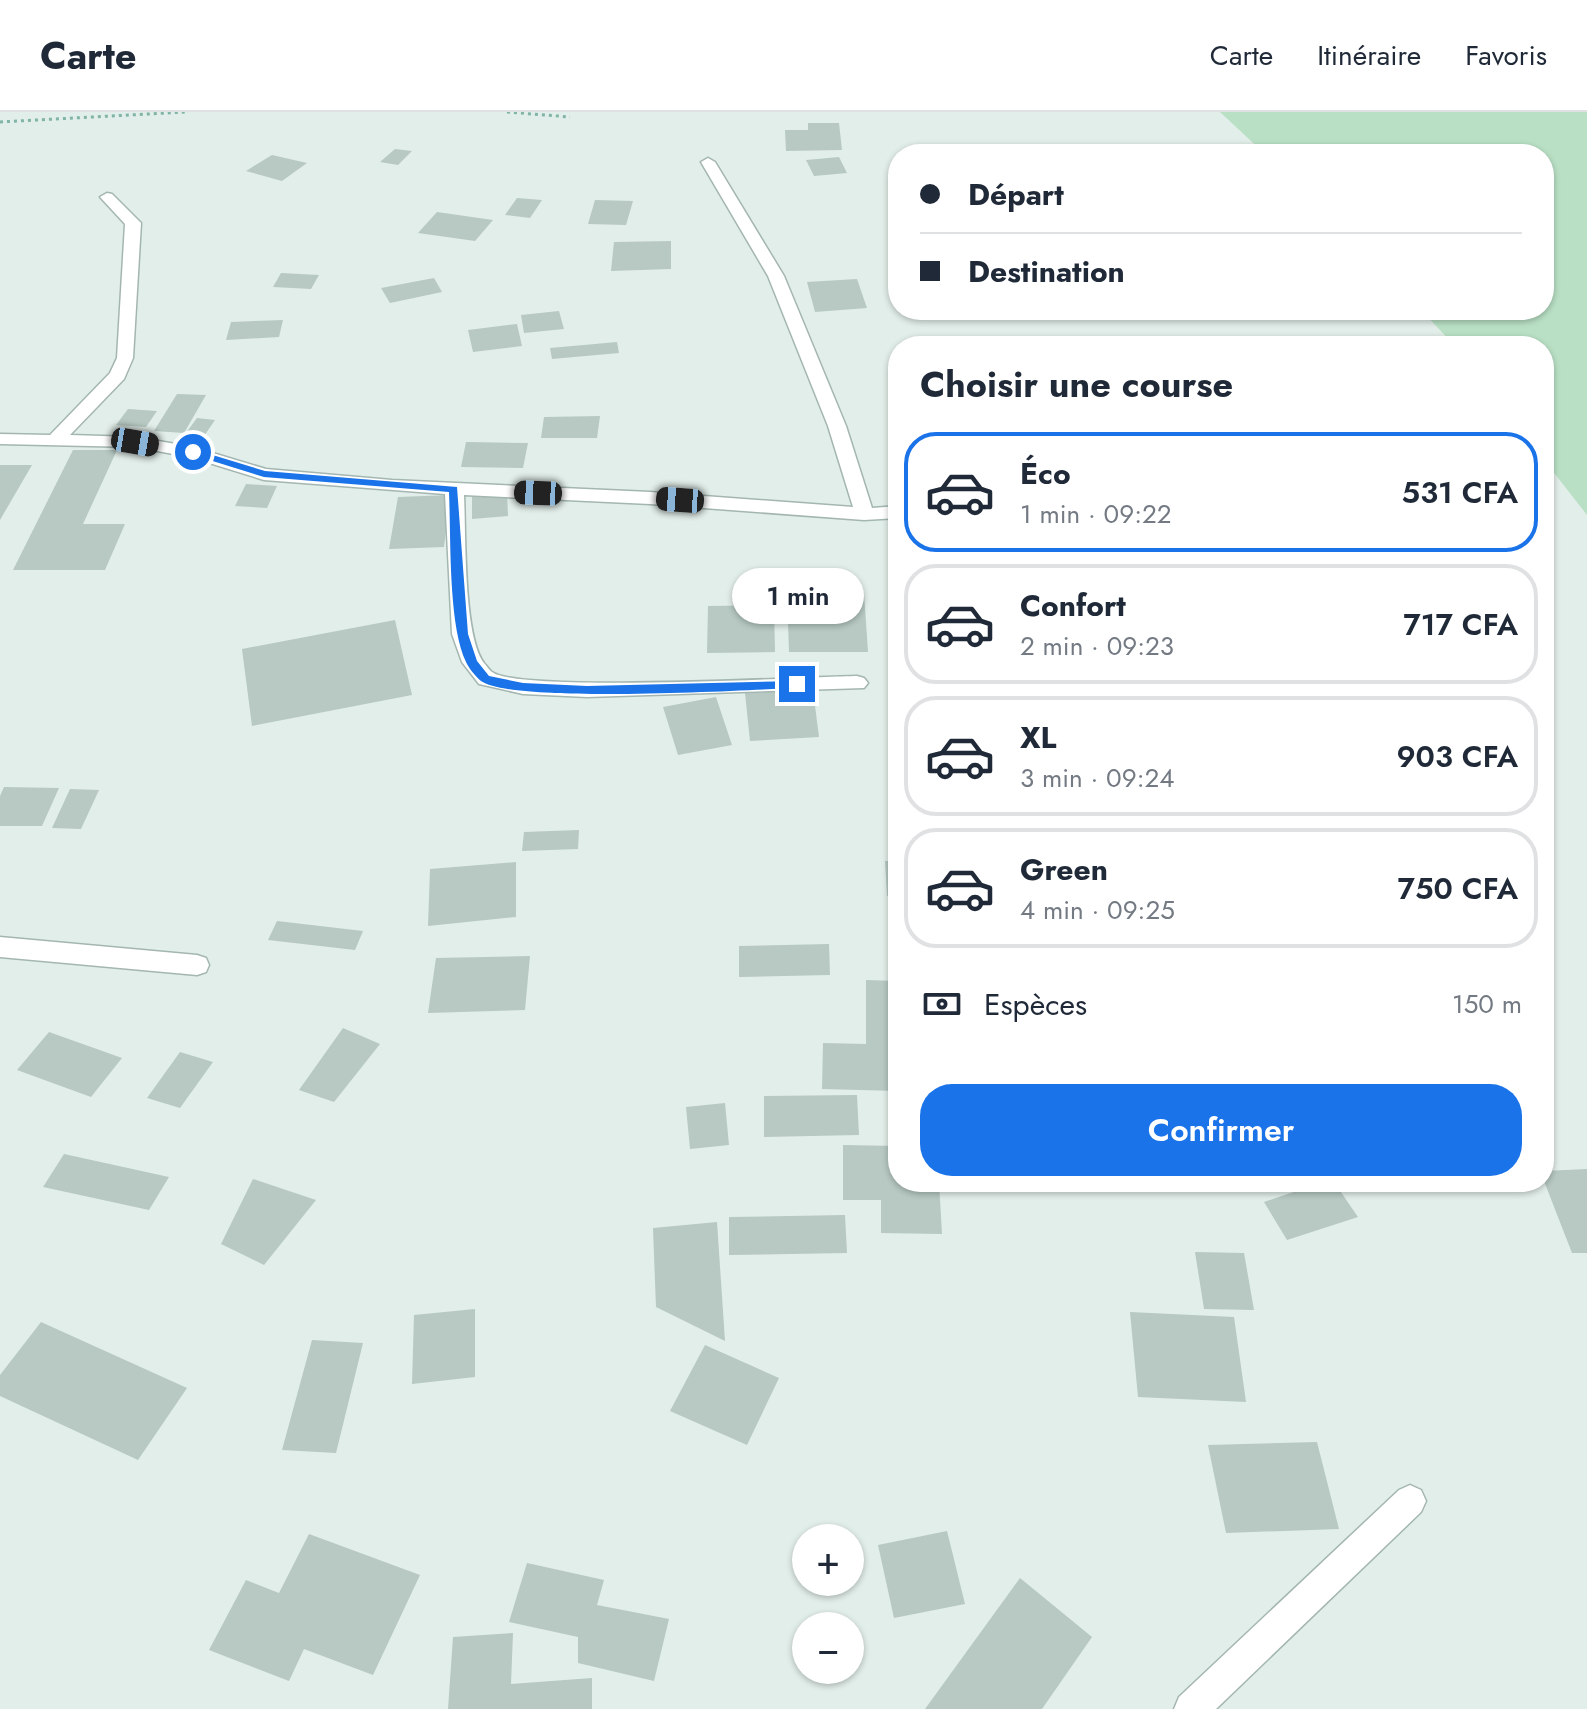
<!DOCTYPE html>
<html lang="fr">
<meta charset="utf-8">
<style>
:root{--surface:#fff;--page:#f2f2f3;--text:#1f2937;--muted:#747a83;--line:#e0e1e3;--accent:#1a73e8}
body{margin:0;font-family:Jost,sans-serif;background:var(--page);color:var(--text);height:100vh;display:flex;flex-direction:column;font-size:30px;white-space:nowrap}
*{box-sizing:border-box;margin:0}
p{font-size:26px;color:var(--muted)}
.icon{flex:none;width:44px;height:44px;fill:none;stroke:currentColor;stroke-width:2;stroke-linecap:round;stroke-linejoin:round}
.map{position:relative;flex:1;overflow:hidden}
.side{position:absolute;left:888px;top:224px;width:666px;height:856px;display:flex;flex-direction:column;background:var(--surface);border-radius:32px;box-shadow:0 2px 6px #0004}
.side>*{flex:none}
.banner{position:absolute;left:888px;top:32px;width:666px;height:176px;border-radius:32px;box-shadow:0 2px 6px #0004;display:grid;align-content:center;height:176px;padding:0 32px;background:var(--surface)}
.buttons{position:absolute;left:792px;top:1412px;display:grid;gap:16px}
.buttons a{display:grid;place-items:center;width:72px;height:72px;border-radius:50%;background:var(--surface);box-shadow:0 2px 6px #0004;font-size:40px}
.end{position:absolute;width:36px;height:36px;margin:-18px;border:10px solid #1a73e8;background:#fff;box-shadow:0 0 0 4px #fff}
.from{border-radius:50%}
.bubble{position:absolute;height:56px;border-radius:28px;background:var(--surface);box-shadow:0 2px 6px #0004;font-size:26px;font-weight:600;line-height:56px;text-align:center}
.car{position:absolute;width:24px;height:48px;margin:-24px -12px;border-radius:10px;box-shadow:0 0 6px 2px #0007;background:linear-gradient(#222 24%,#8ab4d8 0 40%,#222 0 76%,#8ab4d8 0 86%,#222 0)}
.banner b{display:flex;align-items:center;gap:28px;height:76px;font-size:30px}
.banner b+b{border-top:2px solid var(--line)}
.banner i{width:20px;height:20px;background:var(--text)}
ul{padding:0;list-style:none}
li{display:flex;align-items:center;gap:24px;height:120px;margin:0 16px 12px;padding:0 16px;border:4px solid var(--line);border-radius:32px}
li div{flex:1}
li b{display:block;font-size:30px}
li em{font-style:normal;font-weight:600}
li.current{border-color:var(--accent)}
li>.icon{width:72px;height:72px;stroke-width:1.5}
h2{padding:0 32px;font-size:36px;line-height:96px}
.pay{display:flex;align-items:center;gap:20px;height:88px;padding:0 32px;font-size:30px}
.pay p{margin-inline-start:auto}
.primary-button{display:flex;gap:16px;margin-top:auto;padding:16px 32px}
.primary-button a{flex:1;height:92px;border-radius:32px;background:var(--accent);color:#fff;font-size:32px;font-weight:600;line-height:92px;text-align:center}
header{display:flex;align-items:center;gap:48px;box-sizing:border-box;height:112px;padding:0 40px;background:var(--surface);border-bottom:2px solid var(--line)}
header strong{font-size:38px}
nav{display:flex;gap:44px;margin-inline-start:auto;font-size:28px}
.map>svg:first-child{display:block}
</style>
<header>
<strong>Carte</strong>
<nav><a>Carte</a><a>Itinéraire</a><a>Favoris</a></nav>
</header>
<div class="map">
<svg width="1587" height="1597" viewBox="0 0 1587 1597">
<rect width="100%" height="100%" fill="#e2eee9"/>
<polygon fill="#b9e0c5" points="1220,0 1587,0 1587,403 1544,348 1544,234 1455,234 1421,198 1544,198 1544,42 1265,42"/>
<g fill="#b7c9c2">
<polygon points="808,11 839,11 842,38 786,39 785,18 808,18"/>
<polygon points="395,37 412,39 398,53 380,50"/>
<polygon points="272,43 307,51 282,69 246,59"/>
<polygon points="839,45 847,61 814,64 806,48"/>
<polygon points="517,86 542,88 530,106 505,103"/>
<polygon points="595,88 633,89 626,113 588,112"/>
<polygon points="437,100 493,108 475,129 418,121"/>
<polygon points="671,129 671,157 611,159 614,130"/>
<polygon points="281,161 319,163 311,177 273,175"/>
<polygon points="434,166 442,180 390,191 381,176"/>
<polygon points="857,167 867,196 815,200 807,170"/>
<polygon points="559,199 564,217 524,221 521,203"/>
<polygon points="283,208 279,225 226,228 231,210"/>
<polygon points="517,212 522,234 473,240 468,218"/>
<polygon points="617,230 619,241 552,247 550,236"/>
<polygon points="177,282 206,283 184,321 154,319"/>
<polygon points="128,297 157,299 146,315 116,313"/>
<polygon points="600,304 597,326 541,326 544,305"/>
<polygon points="197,306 215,308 202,327 183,325"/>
<polygon points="466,330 528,331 523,356 461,355"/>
<polygon points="73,338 117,338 83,412 125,412 105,458 13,458"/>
<polygon points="0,353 32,353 0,408"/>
<polygon points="246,372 277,374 267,396 235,394"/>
<polygon points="507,381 508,404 472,407 472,383"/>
<polygon points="450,383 444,435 389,437 398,385"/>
<polygon points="864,481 868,540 789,540 787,482"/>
<polygon points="774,493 775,540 707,541 708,494"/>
<polygon points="395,508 412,583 252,614 242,537"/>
<polygon points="813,578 819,625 750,629 745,581"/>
<polygon points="716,585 732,633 678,643 663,595"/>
<polygon points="4,675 59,676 42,714 0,714 0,684"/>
<polygon points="70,677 99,678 81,717 52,716"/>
<polygon points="579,718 578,737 522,739 524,720"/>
<polygon points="885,749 898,749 898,784 887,784"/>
<polygon points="516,750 516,805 428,814 430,757"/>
<polygon points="277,809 363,819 355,838 268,828"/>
<polygon points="829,832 830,863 739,865 739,834"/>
<polygon points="530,844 525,898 428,901 436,846"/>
<polygon points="866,868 898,869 898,979 822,977 823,931 866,932"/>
<polygon points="343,916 380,932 334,990 299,978"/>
<polygon points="49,920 122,946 91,985 17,958"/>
<polygon points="180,940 213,950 180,996 147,986"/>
<polygon points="857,983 859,1023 764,1025 764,984"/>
<polygon points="725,991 729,1033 690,1037 686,995"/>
<polygon points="843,1033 898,1034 898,1070 939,1070 942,1122 881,1121 881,1088 843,1088"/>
<polygon points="64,1042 169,1065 149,1098 43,1075"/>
<polygon points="1587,1057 1587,1141 1572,1141 1544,1069 1544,1059"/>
<polygon points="253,1067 316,1088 264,1153 221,1132"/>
<polygon points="1323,1070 1334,1070 1358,1105 1287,1128 1264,1090"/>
<polygon points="845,1103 847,1141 729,1143 729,1105"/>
<polygon points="717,1110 725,1229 656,1195 653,1116"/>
<polygon points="1195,1140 1244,1141 1254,1198 1204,1197"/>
<polygon points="475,1197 475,1265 412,1272 414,1203"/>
<polygon points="1130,1200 1234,1205 1246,1290 1138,1285"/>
<polygon points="41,1210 187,1276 138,1348 0,1284 0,1263"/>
<polygon points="312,1228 363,1231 336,1341 282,1338"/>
<polygon points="705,1233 779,1266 747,1333 670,1299"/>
<polygon points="1317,1330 1339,1417 1226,1421 1208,1333"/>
<polygon points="947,1419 965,1492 894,1506 878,1433"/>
<polygon points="309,1422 420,1463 373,1563 304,1537 289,1569 209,1538 246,1468 279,1481"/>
<polygon points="527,1451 604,1468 597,1493 669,1507 654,1569 578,1551 578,1525 509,1510"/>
<polygon points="1020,1466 1092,1525 1042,1597 925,1597"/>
<polygon points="513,1521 511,1572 592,1566 592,1597 448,1597 453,1525"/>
</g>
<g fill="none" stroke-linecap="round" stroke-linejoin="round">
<g stroke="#a4b6b1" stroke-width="3">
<g id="minor">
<path d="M 708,46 L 715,50 L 784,164 L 846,314 L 872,396 L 898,394 L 898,406 L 864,408 L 650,392 L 464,383 C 466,421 463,523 484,551 C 487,554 489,558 492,560 C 521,581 803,565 857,564 L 864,566 L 868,571 L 864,576 L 587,585 L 523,582 L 479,572 L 462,550 L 452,522 L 445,382 L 264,368 L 190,345 L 135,335 L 0,332 L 0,322 L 50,323 L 110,261 L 117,246 L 125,112 L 100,85 L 107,81 L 112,82 L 141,111 L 133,246 L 124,267 L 70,323 L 135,325 L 193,335 L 266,357 L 392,368 L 650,380 L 853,395 L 828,314 L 768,164 L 701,50 Z"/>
<polygon points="0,825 197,843 206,846 209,853 206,860 197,863 0,845"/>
<polygon points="1410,1373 1421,1378 1426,1389 1421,1400 1216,1597 1174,1597 1179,1585 1399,1378"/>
</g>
</g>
<g stroke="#80b4a6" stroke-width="3" stroke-dasharray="3 4" stroke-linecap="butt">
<polyline points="507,0 570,5"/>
<polyline points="0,10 185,0"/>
</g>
<use href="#minor" fill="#fff" fill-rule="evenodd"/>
</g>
<path fill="#1a73e8" d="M 193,337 L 265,359 L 457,375 L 468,522 L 477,549 L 489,564 L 523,571 L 587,574 L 797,569 L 803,572 L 797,576 C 745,578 513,592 481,569 C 476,565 468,555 466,550 C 448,513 451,424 449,380 L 264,365 L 190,342 Z"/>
</svg>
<div class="buttons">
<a>+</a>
<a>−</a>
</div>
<i class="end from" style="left:193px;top:340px"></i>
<i class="end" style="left:797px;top:572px"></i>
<div class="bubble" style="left:732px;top:456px;width:132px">1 min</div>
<i class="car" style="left:135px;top:330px;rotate:100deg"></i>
<i class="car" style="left:538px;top:381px;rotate:272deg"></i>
<i class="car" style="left:680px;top:388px;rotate:274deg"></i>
<div class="banner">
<b><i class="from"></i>Départ</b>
<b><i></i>Destination</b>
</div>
<section class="side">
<h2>Choisir une course</h2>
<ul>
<li class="current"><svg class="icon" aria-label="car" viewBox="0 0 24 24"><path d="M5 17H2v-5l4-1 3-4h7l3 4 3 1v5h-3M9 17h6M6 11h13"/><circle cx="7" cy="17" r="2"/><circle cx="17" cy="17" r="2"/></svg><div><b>Éco</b><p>1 min · 09:22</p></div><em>531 CFA</em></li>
<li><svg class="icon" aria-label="car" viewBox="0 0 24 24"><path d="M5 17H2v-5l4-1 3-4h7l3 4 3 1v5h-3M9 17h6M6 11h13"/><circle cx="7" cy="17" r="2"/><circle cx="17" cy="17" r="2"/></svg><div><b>Confort</b><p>2 min · 09:23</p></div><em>717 CFA</em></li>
<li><svg class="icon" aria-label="car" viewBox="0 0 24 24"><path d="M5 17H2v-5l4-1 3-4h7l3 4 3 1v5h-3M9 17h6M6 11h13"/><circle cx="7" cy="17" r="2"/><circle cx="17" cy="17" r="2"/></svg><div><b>XL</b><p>3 min · 09:24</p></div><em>903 CFA</em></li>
<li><svg class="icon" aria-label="car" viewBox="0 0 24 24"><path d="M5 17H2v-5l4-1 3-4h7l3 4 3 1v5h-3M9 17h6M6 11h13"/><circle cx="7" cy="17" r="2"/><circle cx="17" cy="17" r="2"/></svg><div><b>Green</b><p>4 min · 09:25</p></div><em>750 CFA</em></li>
</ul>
<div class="pay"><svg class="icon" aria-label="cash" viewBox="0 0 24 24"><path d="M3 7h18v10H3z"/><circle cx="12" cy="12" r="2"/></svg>Espèces<p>150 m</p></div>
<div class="primary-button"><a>Confirmer</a></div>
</section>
</div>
